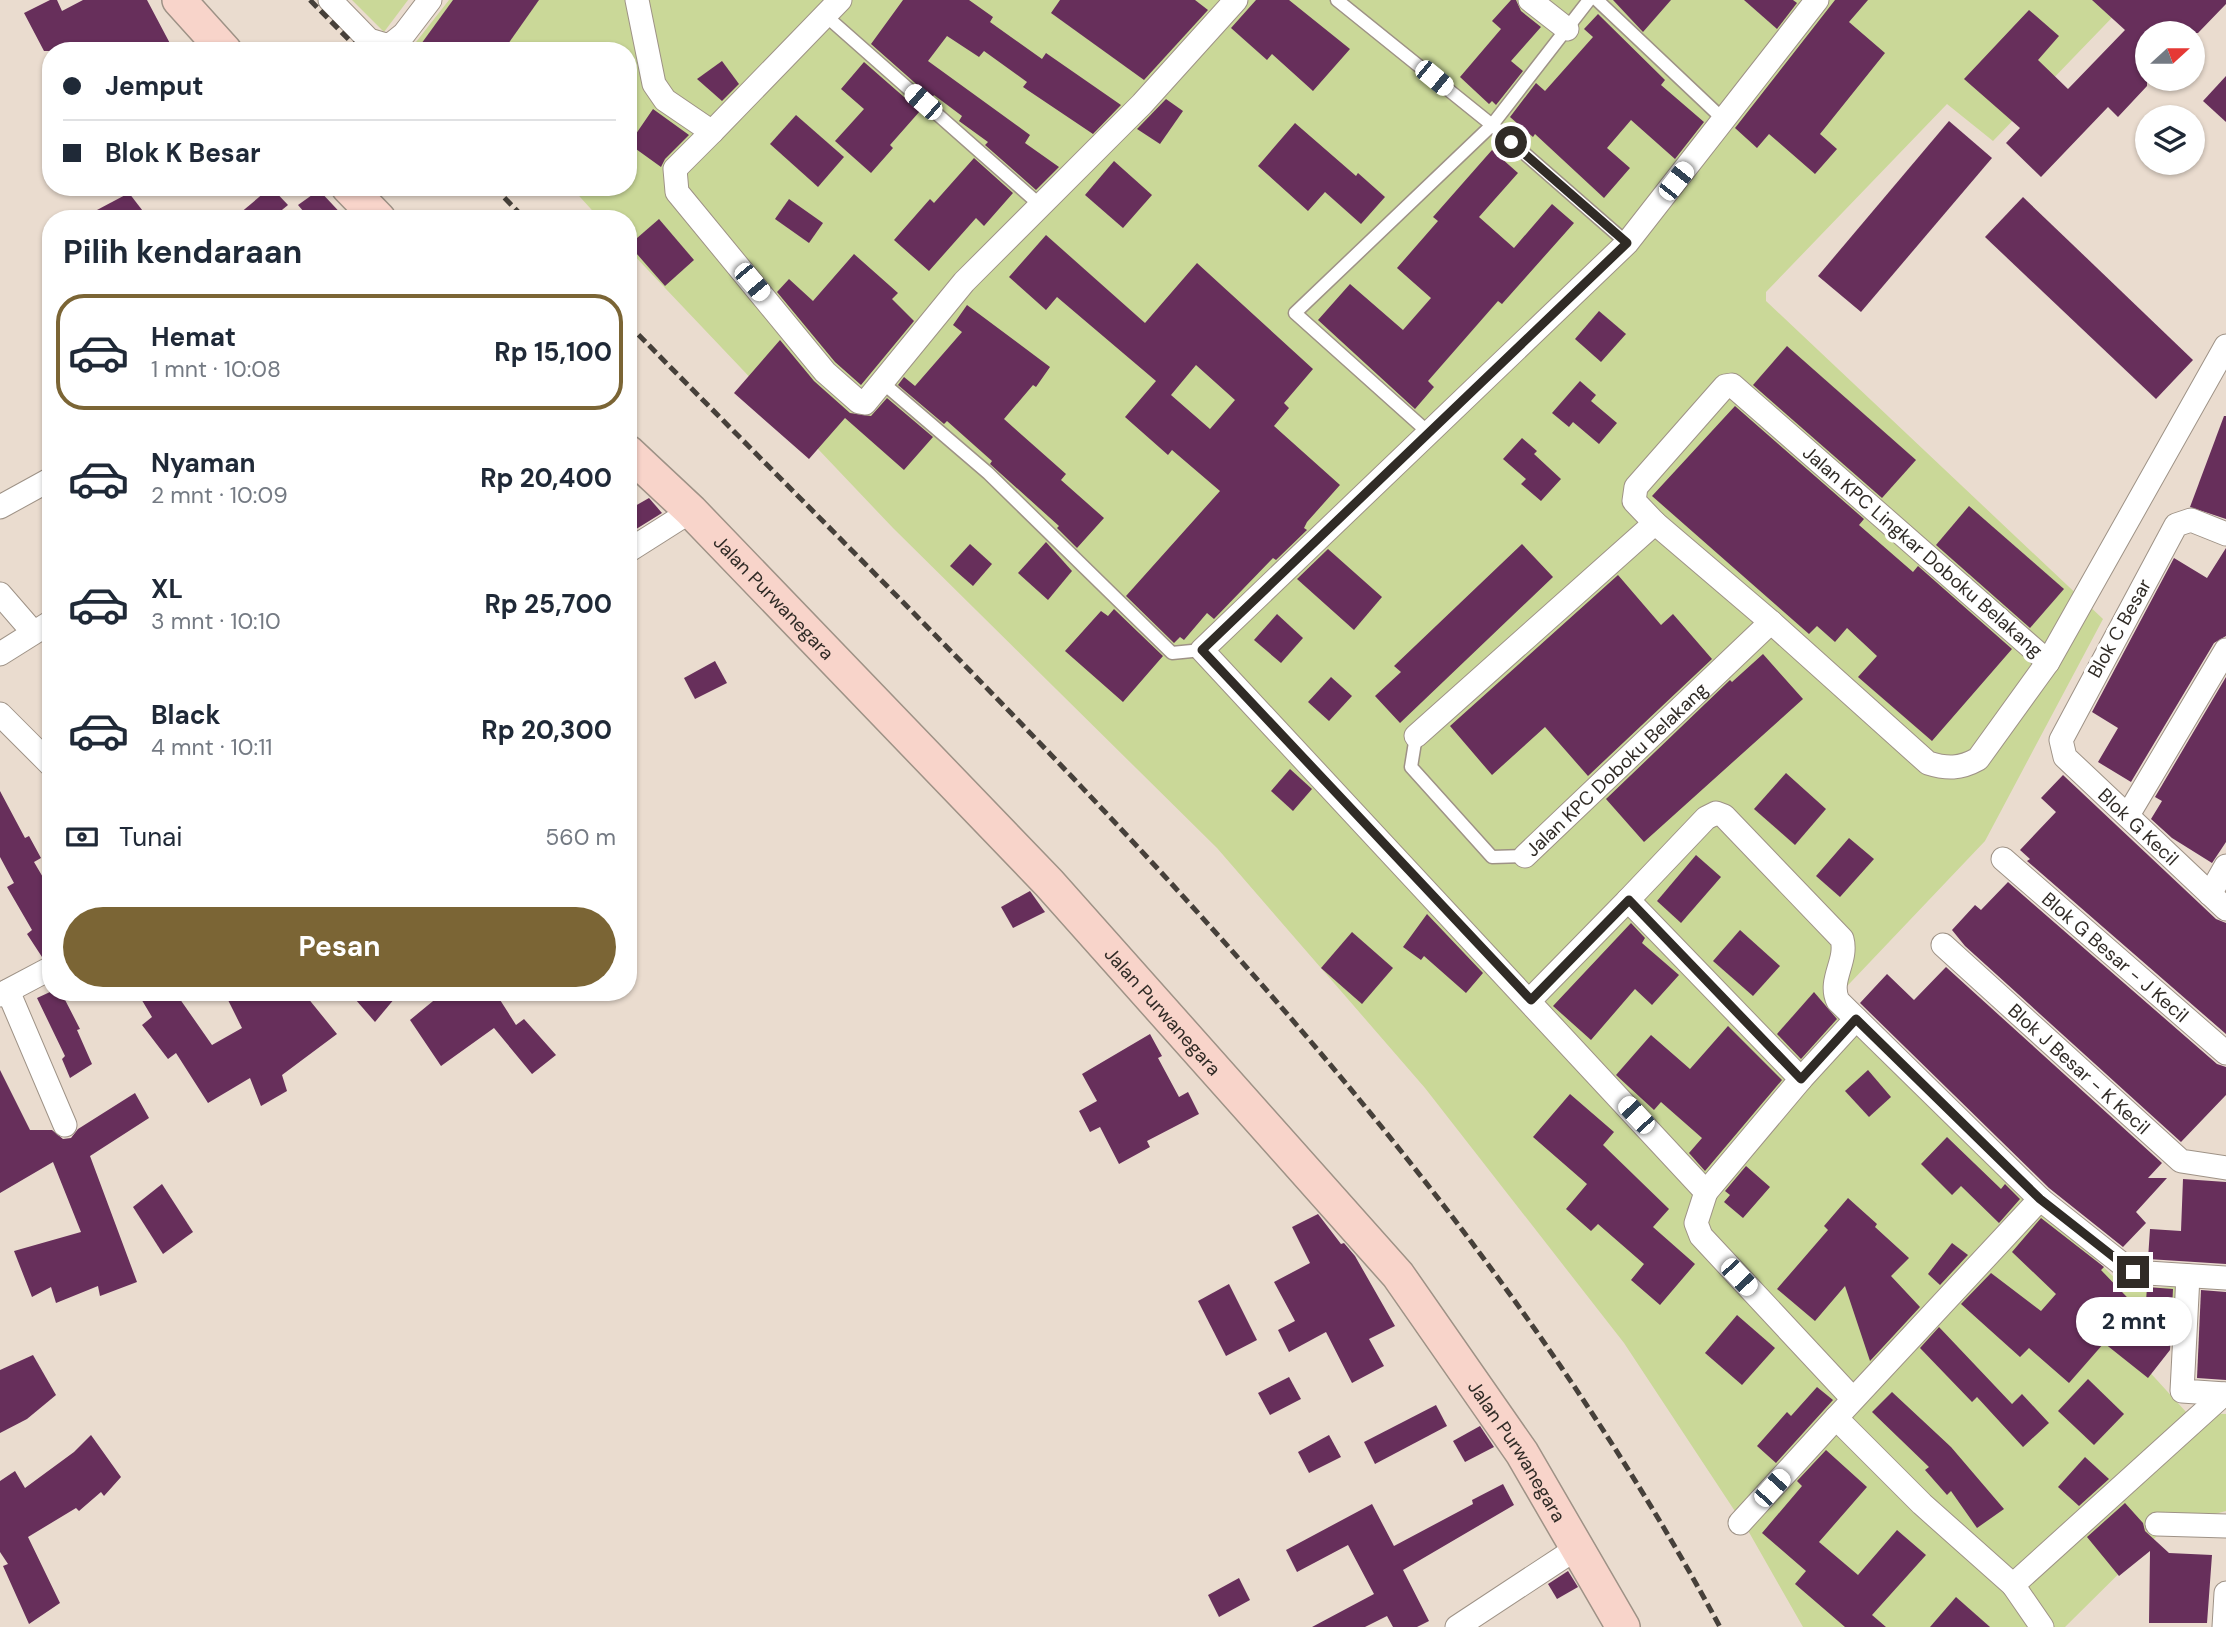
<!DOCTYPE html>
<html lang="id">
<meta charset="utf-8">
<style>
:root{--surface:#fff;--page:#f2f2f3;--text:#1f2937;--muted:#747a83;--line:#e0e1e3;--accent:#7b6535}
body{margin:0;font-family:"DM Sans",sans-serif;background:var(--page);color:var(--text);height:100vh;display:flex;flex-direction:column;font-size:26px;white-space:nowrap}
*{box-sizing:border-box;margin:0}
p{font-size:23px;color:var(--muted)}
.icon{flex:none;width:38px;height:38px;fill:none;stroke:currentColor;stroke-width:2;stroke-linecap:round;stroke-linejoin:round}
.map{position:relative;flex:1;overflow:hidden}
.sheet{position:absolute;left:42px;top:210px;width:595px;height:791px;display:flex;flex-direction:column;background:var(--surface);border-radius:28px;box-shadow:0 2px 5px #0004}
.sheet>*{flex:none}
.hud{position:absolute;left:42px;top:42px;width:595px;height:154px;border-radius:28px;box-shadow:0 2px 5px #0004;display:grid;align-content:center;height:154px;padding:0 21px;background:var(--surface)}
.needle{width:46px;rotate:69deg}
.buttons{position:absolute;left:2135px;top:21px;display:grid;gap:14px}
.buttons a{display:grid;place-items:center;width:70px;height:70px;border-radius:50%;background:var(--surface);box-shadow:0 2px 5px #0004;font-size:35px}
.end{position:absolute;width:32px;height:32px;margin:-16px;border:9px solid #302b26;background:#fff;box-shadow:0 0 0 4px #fff}
.from{border-radius:50%}
.bubble{position:absolute;height:49px;border-radius:24px;background:var(--surface);box-shadow:0 2px 5px #0004;font-size:23px;font-weight:700;line-height:49px;text-align:center}
.car{position:absolute;width:21px;height:42px;margin:-21px -10px;border-radius:9px;box-shadow:0 0 5px 2px #0007;background:linear-gradient(#fff 24%,#345 0 40%,#fff 0 76%,#345 0 86%,#fff 0)}
.hud b{display:flex;align-items:center;gap:24px;height:66px;font-size:26px}
.hud b+b{border-top:2px solid var(--line)}
.hud i{width:18px;height:18px;background:var(--text)}
ul{padding:0;list-style:none}
li{display:flex;align-items:center;gap:21px;height:116px;margin:0 14px 10px;padding:0 7px;border:4px solid transparent;border-radius:28px}
li div{flex:1}
li b{display:block;font-size:26px}
li em{font-style:normal;font-weight:700}
li.active{border-color:var(--accent)}
li>.icon{width:63px;height:63px;stroke-width:1.5}
h2{padding:0 21px;font-size:32px;line-height:84px}
.pay{display:flex;align-items:center;gap:18px;height:77px;padding:0 21px;font-size:26px}
.pay p{margin-inline-start:auto}
.primary-button{display:flex;gap:14px;margin-top:auto;padding:14px 21px}
.primary-button a{flex:1;height:80px;border-radius:42px;background:var(--accent);color:#fff;font-size:28px;font-weight:700;line-height:80px;text-align:center}
.map>svg:first-child{display:block}
</style>
<div class="map">
<svg width="2226" height="1627" viewBox="0 0 2226 1627">
<rect width="100%" height="100%" fill="#eadccf"/>
<g fill="#cad898">
<polygon points="352,0 408,0 384,32"/>
<polygon points="449,0 2129,0 1993,141 1947,104 1766,292 1766,301 2103,619 1985,841 1832,1002 2125,1288 2178,1287 2178,1334 2145,1367 2187,1413 2226,1414 2226,1511 2166,1527 2065,1627 1803,1627 1750,1534 1624,1343 1425,1088 1217,848 893,528 628,249 628,219 600,219 571,187 628,187 628,51 409,51"/>
</g>
<g fill="#672f5b" fill-rule="evenodd">
<polygon points="50,0 57,0 62,11 83,0 147,0 174,51 44,51 24,13"/>
<polygon points="453,0 539,0 503,51 416,51"/>
<polygon points="903,0 969,0 993,17 990,22 1042,59 1046,53 1121,105 1093,134 1023,87 1027,82 984,51 979,57 947,36 928,61 1030,135 1025,143 1059,167 1036,190 985,145 988,142 959,121 962,116 934,95 932,98 871,44"/>
<polygon points="1060,0 1195,0 1208,10 1144,80 1051,13"/>
<polygon points="1256,0 1289,0 1350,49 1313,91 1272,54 1267,60 1231,28"/>
<polygon points="1511,0 1516,0 1521,11 1541,27 1511,61 1523,71 1496,105 1492,101 1489,104 1460,77 1501,29 1492,21"/>
<polygon points="1613,0 1671,0 1643,32"/>
<polygon points="1744,0 1793,0 1797,3 1777,29"/>
<polygon points="1835,0 1868,0 1849,22 1885,53 1820,134 1837,149 1815,174 1769,134 1757,148 1735,128"/>
<polygon points="2092,0 2226,0 2226,4 2198,33 2147,33 2147,86 2118,117 2108,107 2041,177 2006,143 2020,128 1964,79 2029,10 2059,36 2038,60 2068,89 2125,30"/>
<polygon points="1598,14 1665,80 1661,85 1704,122 1675,159 1631,120 1607,148 1630,168 1604,198 1535,134 1533,137 1510,117 1536,83 1545,91 1593,37 1584,29"/>
<polygon points="722,61 739,84 722,101 697,79"/>
<polygon points="864,62 920,111 890,145 893,148 871,173 835,141 864,109 841,89"/>
<polygon points="2226,76 2226,122 2203,101"/>
<polygon points="1166,99 1183,111 1160,144 1137,129"/>
<polygon points="653,109 689,135 665,159 661,167 629,144"/>
<polygon points="796,115 844,157 818,187 770,144"/>
<polygon points="1949,121 1992,158 1861,312 1818,276"/>
<polygon points="1295,123 1356,176 1358,173 1385,197 1361,224 1325,192 1308,211 1258,166"/>
<polygon points="1492,150 1518,173 1479,217 1514,248 1552,204 1574,223 1502,304 1498,301 1428,381 1434,387 1415,409 1318,320 1350,284 1403,330 1431,298 1397,268 1438,221 1433,217"/>
<polygon points="974,158 1013,193 984,226 976,218 929,271 894,240 930,199 934,203"/>
<polygon points="1114,161 1152,195 1123,228 1085,195"/>
<polygon points="271,187 288,205 271,219 233,219"/>
<polygon points="319,190 346,219 310,219 298,205"/>
<polygon points="129,193 149,219 80,219"/>
<polygon points="2023,197 2193,360 2156,399 1985,237"/>
<polygon points="789,199 823,223 809,243 775,219"/>
<polygon points="659,219 694,260 665,286 629,245"/>
<path d="M 1046,235 L 1145,323 L 1197,263 L 1313,369 L 1284,403 L 1289,408 L 1274,426 L 1340,485 L 1307,522 L 1304,528 L 1307,530 L 1276,560 L 1273,558 L 1214,619 L 1207,613 L 1184,640 L 1180,637 L 1174,643 L 1126,596 L 1220,491 L 1172,450 L 1168,455 L 1125,417 L 1156,381 L 1057,297 L 1046,310 L 1009,277 ZM 1196,365 L 1235,400 L 1210,429 L 1171,395 Z"/>
<polygon points="854,254 898,293 892,299 914,321 861,385 835,362 777,292 789,279 813,301"/>
<polygon points="967,305 1050,367 1036,387 1033,385 1004,419 1066,474 1061,480 1104,518 1077,548 1057,528 1059,526 990,464 992,461 947,421 944,424 898,385 904,377 915,386 962,332 953,325"/>
<polygon points="1599,311 1626,334 1601,362 1575,339"/>
<polygon points="780,340 814,381 850,413 871,416 887,398 933,437 904,470 845,418 809,459 734,393"/>
<polygon points="1787,346 1916,460 1882,498 1753,385"/>
<polygon points="1580,381 1596,395 1591,401 1617,423 1599,444 1573,422 1569,427 1552,413"/>
<polygon points="1735,406 1864,519 1859,525 1913,572 1918,566 2012,649 1932,741 1858,677 1877,656 1847,628 1835,642 1817,626 1809,634 1652,496"/>
<polygon points="2224,416 2226,416 2226,519 2190,507"/>
<polygon points="1522,438 1537,451 1534,454 1561,479 1541,501 1521,484 1526,479 1503,459"/>
<polygon points="649,498 662,513 633,531 628,523 628,510"/>
<polygon points="1969,506 2064,589 2030,628 1936,545"/>
<polygon points="1046,542 1072,571 1048,600 1018,573"/>
<polygon points="970,544 992,564 973,586 950,566"/>
<polygon points="1522,544 1553,577 1400,723 1375,696 1401,672 1394,666"/>
<polygon points="2226,548 2226,636 2214,643 2131,782 2098,762 2118,728 2092,712 2174,558 2207,578"/>
<polygon points="1328,549 1382,597 1354,630 1297,579"/>
<polygon points="1618,575 1661,625 1673,614 1712,659 1588,776 1545,727 1492,775 1450,726"/>
<polygon points="1114,609 1163,656 1123,702 1065,651 1101,611 1108,616"/>
<polygon points="1277,614 1303,638 1281,663 1254,640"/>
<polygon points="1763,654 1803,699 1644,842 1606,799 1730,680 1732,682"/>
<polygon points="715,661 727,683 695,699 684,678"/>
<polygon points="1331,677 1352,696 1329,721 1308,702"/>
<polygon points="2226,677 2226,842 2212,863 2172,838 2151,819 2162,801 2155,797"/>
<polygon points="1290,769 1312,789 1293,811 1271,791"/>
<polygon points="1786,773 1826,809 1795,845 1754,809"/>
<polygon points="2063,775 2216,919 2226,923 2226,1034 2027,861 2030,859 2020,850 2056,812 2041,798"/>
<polygon points="0,791 25,838 29,836 41,858 34,862 51,891 51,954 42,957 27,934 32,930 7,887 14,883 0,857"/>
<polygon points="1849,838 1874,859 1840,897 1816,876"/>
<polygon points="1696,855 1721,877 1681,923 1657,901"/>
<polygon points="2008,882 2217,1064 2226,1067 2226,1095 2181,1142 1965,946 1952,930 1975,905 1981,910"/>
<polygon points="1030,891 1045,912 1013,928 1001,907"/>
<polygon points="1427,914 1483,973 1466,993 1424,956 1421,960 1403,947"/>
<polygon points="1631,923 1645,938 1642,943 1679,975 1652,1005 1635,989 1591,1040 1553,1006"/>
<polygon points="1740,930 1780,966 1753,996 1713,961"/>
<polygon points="1352,932 1393,968 1362,1004 1321,968"/>
<polygon points="1946,967 2162,1163 2148,1178 2167,1178 2136,1212 2146,1223 2123,1247 2049,1188 1860,1003 1887,974 1914,1000"/>
<polygon points="50,992 61,992 80,1029 77,1030 92,1064 70,1078 62,1059 65,1056 37,998"/>
<polygon points="137,992 175,992 212,1045 242,1028 224,992 303,992 337,1034 282,1075 287,1091 261,1106 250,1078 208,1103 176,1053 168,1059 142,1025 152,1017"/>
<polygon points="349,992 400,992 375,1022"/>
<polygon points="444,992 495,992 516,1025 524,1019 556,1055 532,1074 494,1028 441,1066 410,1020"/>
<polygon points="1814,992 1837,1019 1801,1059 1777,1034"/>
<polygon points="1728,1026 1782,1080 1705,1171 1689,1153 1702,1138 1661,1102 1654,1110 1616,1075 1651,1035 1690,1069"/>
<polygon points="1150,1034 1162,1056 1158,1058 1179,1097 1188,1092 1199,1114 1147,1141 1150,1147 1119,1164 1100,1127 1090,1132 1079,1111 1097,1101 1082,1074"/>
<polygon points="0,1070 30,1130 52,1130 63,1139 71,1138 78,1129 135,1093 149,1118 90,1156 137,1282 100,1296 98,1286 56,1303 51,1287 32,1297 14,1251 81,1232 53,1162 0,1193"/>
<polygon points="1868,1070 1891,1097 1869,1117 1845,1091"/>
<polygon points="1570,1094 1614,1132 1603,1145 1669,1209 1653,1227 1695,1264 1660,1305 1631,1280 1644,1264 1598,1224 1591,1231 1566,1209 1587,1184 1533,1137"/>
<polygon points="1947,1137 2001,1189 2005,1184 2020,1199 1999,1223 1961,1186 1952,1195 1921,1164"/>
<polygon points="1746,1166 1770,1187 1743,1218 1724,1202 1730,1195 1725,1191"/>
<polygon points="2183,1179 2226,1182 2226,1264 2148,1259 2150,1229 2181,1231"/>
<polygon points="162,1184 193,1232 163,1254 133,1207"/>
<polygon points="1848,1198 1877,1224 1875,1227 1909,1258 1891,1276 1920,1307 1870,1361 1845,1286 1815,1321 1777,1289 1828,1230 1824,1226"/>
<polygon points="1318,1214 1341,1244 1344,1243 1355,1256 1395,1326 1369,1339 1384,1366 1352,1383 1326,1332 1289,1352 1278,1330 1295,1321 1274,1282 1310,1263 1292,1227"/>
<polygon points="2041,1218 2104,1267 2101,1270 2145,1316 2147,1287 2173,1289 2170,1350 2148,1378 2104,1343 2069,1383 2029,1348 2020,1357 1961,1304 1991,1273 2041,1311 2056,1294 2012,1252"/>
<polygon points="1952,1243 1968,1255 1940,1285 1928,1274"/>
<polygon points="1229,1284 1257,1340 1226,1356 1198,1301"/>
<polygon points="2201,1290 2226,1292 2226,1380 2197,1378"/>
<polygon points="1737,1315 1775,1348 1742,1385 1705,1353"/>
<polygon points="1939,1327 2012,1404 2022,1394 2049,1423 2023,1447 1977,1397 1972,1402 1920,1348"/>
<polygon points="33,1355 56,1395 27,1419 0,1433 0,1370"/>
<polygon points="1289,1377 1301,1399 1270,1415 1258,1393"/>
<polygon points="2088,1379 2124,1414 2094,1445 2058,1411"/>
<polygon points="1817,1387 1833,1400 1776,1463 1757,1446 1787,1412 1791,1416"/>
<polygon points="1892,1392 1951,1447 2004,1509 1977,1528 1951,1491 1947,1495 1925,1470 1929,1467 1872,1412"/>
<polygon points="1436,1405 1447,1426 1375,1464 1364,1442"/>
<polygon points="1480,1426 1494,1447 1465,1462 1453,1441"/>
<polygon points="91,1435 121,1477 104,1496 101,1492 79,1511 76,1508 28,1537 60,1603 29,1624 3,1566 8,1564 0,1552 0,1481 15,1471 25,1488 74,1452"/>
<polygon points="1329,1435 1341,1457 1309,1473 1298,1452"/>
<polygon points="1826,1450 1867,1487 1819,1542 1858,1575 1897,1530 1926,1555 1872,1615 1886,1627 1845,1627 1795,1584 1806,1571 1762,1533 1802,1486 1797,1481"/>
<polygon points="2085,1457 2109,1479 2079,1506 2058,1487"/>
<polygon points="1503,1484 1514,1505 1403,1570 1429,1621 1417,1627 1393,1627 1387,1616 1365,1627 1312,1627 1374,1594 1348,1545 1297,1572 1286,1550 1372,1504 1394,1546 1473,1504 1472,1500"/>
<polygon points="2125,1503 2143,1523 2145,1531 2169,1553 2212,1555 2207,1623 2149,1623 2150,1551 2119,1576 2087,1537"/>
<polygon points="1568,1571 1578,1587 1557,1599 1548,1584"/>
<polygon points="1239,1578 1250,1600 1219,1617 1208,1595"/>
<polygon points="1956,1597 1990,1627 1930,1627"/>
</g>
<g fill="none" stroke-linecap="round" stroke-linejoin="round">
<g stroke="#9e9286" stroke-width="15">
<g id="lane">
<polyline points="1337,0 1492,125 1627,243"/>
<polyline points="1597,0 1724,120"/>
<polyline points="826,16 1040,205"/>
<polyline points="883,383 988,473 1172,653 1202,650"/>
<polyline points="1429,433 1295,313 1492,125 1589,0"/>
<polyline points="1416,736 1411,767 1492,857 1525,856"/>
</g>
</g>
<g stroke="#9e9286" stroke-width="25">
<g id="street">
<polyline points="330,0 369,40 389,46 404,34 430,0"/>
<polyline points="637,0 654,84 665,100 712,132 840,0"/>
<polyline points="1530,0 1567,29"/>
<polyline points="1817,0 1627,243 1202,650 1706,1192 1696,1223 1701,1236 1853,1399"/>
<polyline points="712,132 675,169 677,192 825,372 859,402 865,403 964,282 1142,104 1236,0"/>
<path d="M 1732,385 L 2048,662 L 1978,759 C 1960,769 1947,769 1928,763 L 1771,622 L 1655,523 L 1634,501 L 1636,487 L 1725,386 Z"/>
<polyline points="0,507 51,479"/>
<path id="s1" d="M 2226,534 L 2191,520 L 2176,525 L 2061,740 L 2065,757 L 2226,909"/>
<polyline points="628,551 691,511"/>
<polyline points="0,594 33,632"/>
<polyline points="0,654 51,622"/>
<polyline points="2048,662 2226,346"/>
<polyline points="0,714 51,765"/>
<polyline points="1416,736 1655,523"/>
<polyline points="2128,815 2226,650"/>
<path id="s2" d="M 1525,856 L 1771,622"/>
<path id="s3" d="M 2003,859 L 2226,1053"/>
<polyline points="2210,894 2226,866"/>
<path d="M 1628,900 L 1706,818 L 1716,813 L 1724,816 L 1842,939 C 1848,961 1828,980 1838,1001 L 2040,1199 L 2132,1272 L 2226,1278"/>
<path id="s4" d="M 1943,945 L 2181,1161 L 2226,1168"/>
<polyline points="8,991 65,1125"/>
<polyline points="0,995 51,968"/>
<polyline points="1530,1000 1628,900 1801,1079 1706,1192"/>
<polyline points="1801,1079 1856,1019"/>
<polyline points="2040,1199 1836,1418 1922,1504 2013,1585 2042,1627"/>
<polyline points="2188,1276 2182,1391 2226,1394"/>
<polyline points="1740,1523 1836,1418"/>
<polyline points="2157,1524 2226,1526"/>
<polyline points="2013,1585 2224,1394"/>
<polyline points="1457,1627 1577,1548"/>
<polyline points="2224,1627 2226,1593"/>
</g>
</g>
<g stroke="#9e9286" stroke-width="36">
<g id="secondary">
<polyline points="179,0 225,51"/>
<polyline points="348,187 379,219"/>
<path id="s5" d="M 628,452 L 691,511 L 1049,883 L 1398,1275 L 1522,1453 L 1623,1627"/>
</g>
</g>
<use href="#lane" stroke="#fff" stroke-width="12"/>
<use href="#street" stroke="#fff" stroke-width="23"/>
<use href="#secondary" stroke="#f8d4ca" stroke-width="33"/>
<g stroke="#46403a" stroke-width="5" stroke-dasharray="10 5" stroke-linecap="butt">
<polyline points="310,0 360,51"/>
<polyline points="494,187 525,219"/>
<path d="M 628,324 C 1024,728 1449,1124 1720,1627"/>
</g>
</g>
<g fill="none" stroke-linecap="round" stroke-linejoin="round">
<polyline stroke="#302b26" stroke-width="9" points="1511,142 1627,243 1202,650 1531,1000 1629,900 1801,1079 1856,1019 2040,1199 2133,1272"/>
</g>
<g text-anchor="middle" stroke-width="7" stroke-linejoin="round" paint-order="stroke">
<g font-size="19" fill="#302b26" stroke="#fff">
<text transform="translate(1923 551) rotate(41)" y="7">Jalan KPC Lingkar Doboku Belakang</text>
<text dy="7" stroke="none"><textPath href="#s5" startOffset="206">Jalan Purwanegara</textPath></text>
<text transform="translate(2119 628) rotate(-61)" y="7">Blok C Besar</text>
<text dy="7" stroke="none"><textPath href="#s2" startOffset="126">Jalan KPC Doboku Belakang</textPath></text>
<text dy="7" stroke="none"><textPath href="#s1" startOffset="416">Blok G Kecil</textPath></text>
<text dy="7" stroke="none"><textPath href="#s3" startOffset="149">Blok G Besar - J Kecil</textPath></text>
<text dy="7" stroke="none"><textPath href="#s5" startOffset="774">Jalan Purwanegara</textPath></text>
<text dy="7" stroke="none"><textPath href="#s4" startOffset="184">Blok J Besar - K Kecil</textPath></text>
<text dy="7" stroke="none"><textPath href="#s5" startOffset="1340">Jalan Purwanegara</textPath></text>
</g>
</g>
</svg>
<div class="buttons">
<a><svg class="needle" viewBox="-14 -14 28 28"><path d="M0-13l5 13h-10z" fill="#e53935"/><path d="M0 13l5-13h-10z" fill="#747a83"/></svg></a>
<a><svg class="icon" aria-label="layers" viewBox="0 0 24 24"><path d="M12 4l9 5-9 5-9-5zM3 14l9 5 9-5"/></svg></a>
</div>
<i class="end from" style="left:1511px;top:142px"></i>
<i class="end" style="left:2133px;top:1272px"></i>
<div class="bubble" style="left:2076px;top:1297px;width:116px">2 mnt</div>
<i class="car" style="left:1434px;top:78px;rotate:129deg"></i>
<i class="car" style="left:923px;top:102px;rotate:311deg"></i>
<i class="car" style="left:1676px;top:181px;rotate:38deg"></i>
<i class="car" style="left:752px;top:282px;rotate:140deg"></i>
<i class="car" style="left:1636px;top:1115px;rotate:317deg"></i>
<i class="car" style="left:1739px;top:1277px;rotate:137deg"></i>
<i class="car" style="left:1772px;top:1488px;rotate:42deg"></i>
<div class="hud">
<b><i class="from"></i>Jemput</b>
<b><i></i>Blok K Besar</b>
</div>
<section class="sheet">
<h2>Pilih kendaraan</h2>
<ul>
<li class="active"><svg class="icon" aria-label="car" viewBox="0 0 24 24"><path d="M5 17H2v-5l4-1 3-4h7l3 4 3 1v5h-3M9 17h6M6 11h13"/><circle cx="7" cy="17" r="2"/><circle cx="17" cy="17" r="2"/></svg><div><b>Hemat</b><p>1 mnt · 10:08</p></div><em>Rp 15,100</em></li>
<li><svg class="icon" aria-label="car" viewBox="0 0 24 24"><path d="M5 17H2v-5l4-1 3-4h7l3 4 3 1v5h-3M9 17h6M6 11h13"/><circle cx="7" cy="17" r="2"/><circle cx="17" cy="17" r="2"/></svg><div><b>Nyaman</b><p>2 mnt · 10:09</p></div><em>Rp 20,400</em></li>
<li><svg class="icon" aria-label="car" viewBox="0 0 24 24"><path d="M5 17H2v-5l4-1 3-4h7l3 4 3 1v5h-3M9 17h6M6 11h13"/><circle cx="7" cy="17" r="2"/><circle cx="17" cy="17" r="2"/></svg><div><b>XL</b><p>3 mnt · 10:10</p></div><em>Rp 25,700</em></li>
<li><svg class="icon" aria-label="car" viewBox="0 0 24 24"><path d="M5 17H2v-5l4-1 3-4h7l3 4 3 1v5h-3M9 17h6M6 11h13"/><circle cx="7" cy="17" r="2"/><circle cx="17" cy="17" r="2"/></svg><div><b>Black</b><p>4 mnt · 10:11</p></div><em>Rp 20,300</em></li>
</ul>
<div class="pay"><svg class="icon" aria-label="cash" viewBox="0 0 24 24"><path d="M3 7h18v10H3z"/><circle cx="12" cy="12" r="2"/></svg>Tunai<p>560 m</p></div>
<div class="primary-button"><a>Pesan</a></div>
</section>
</div>
